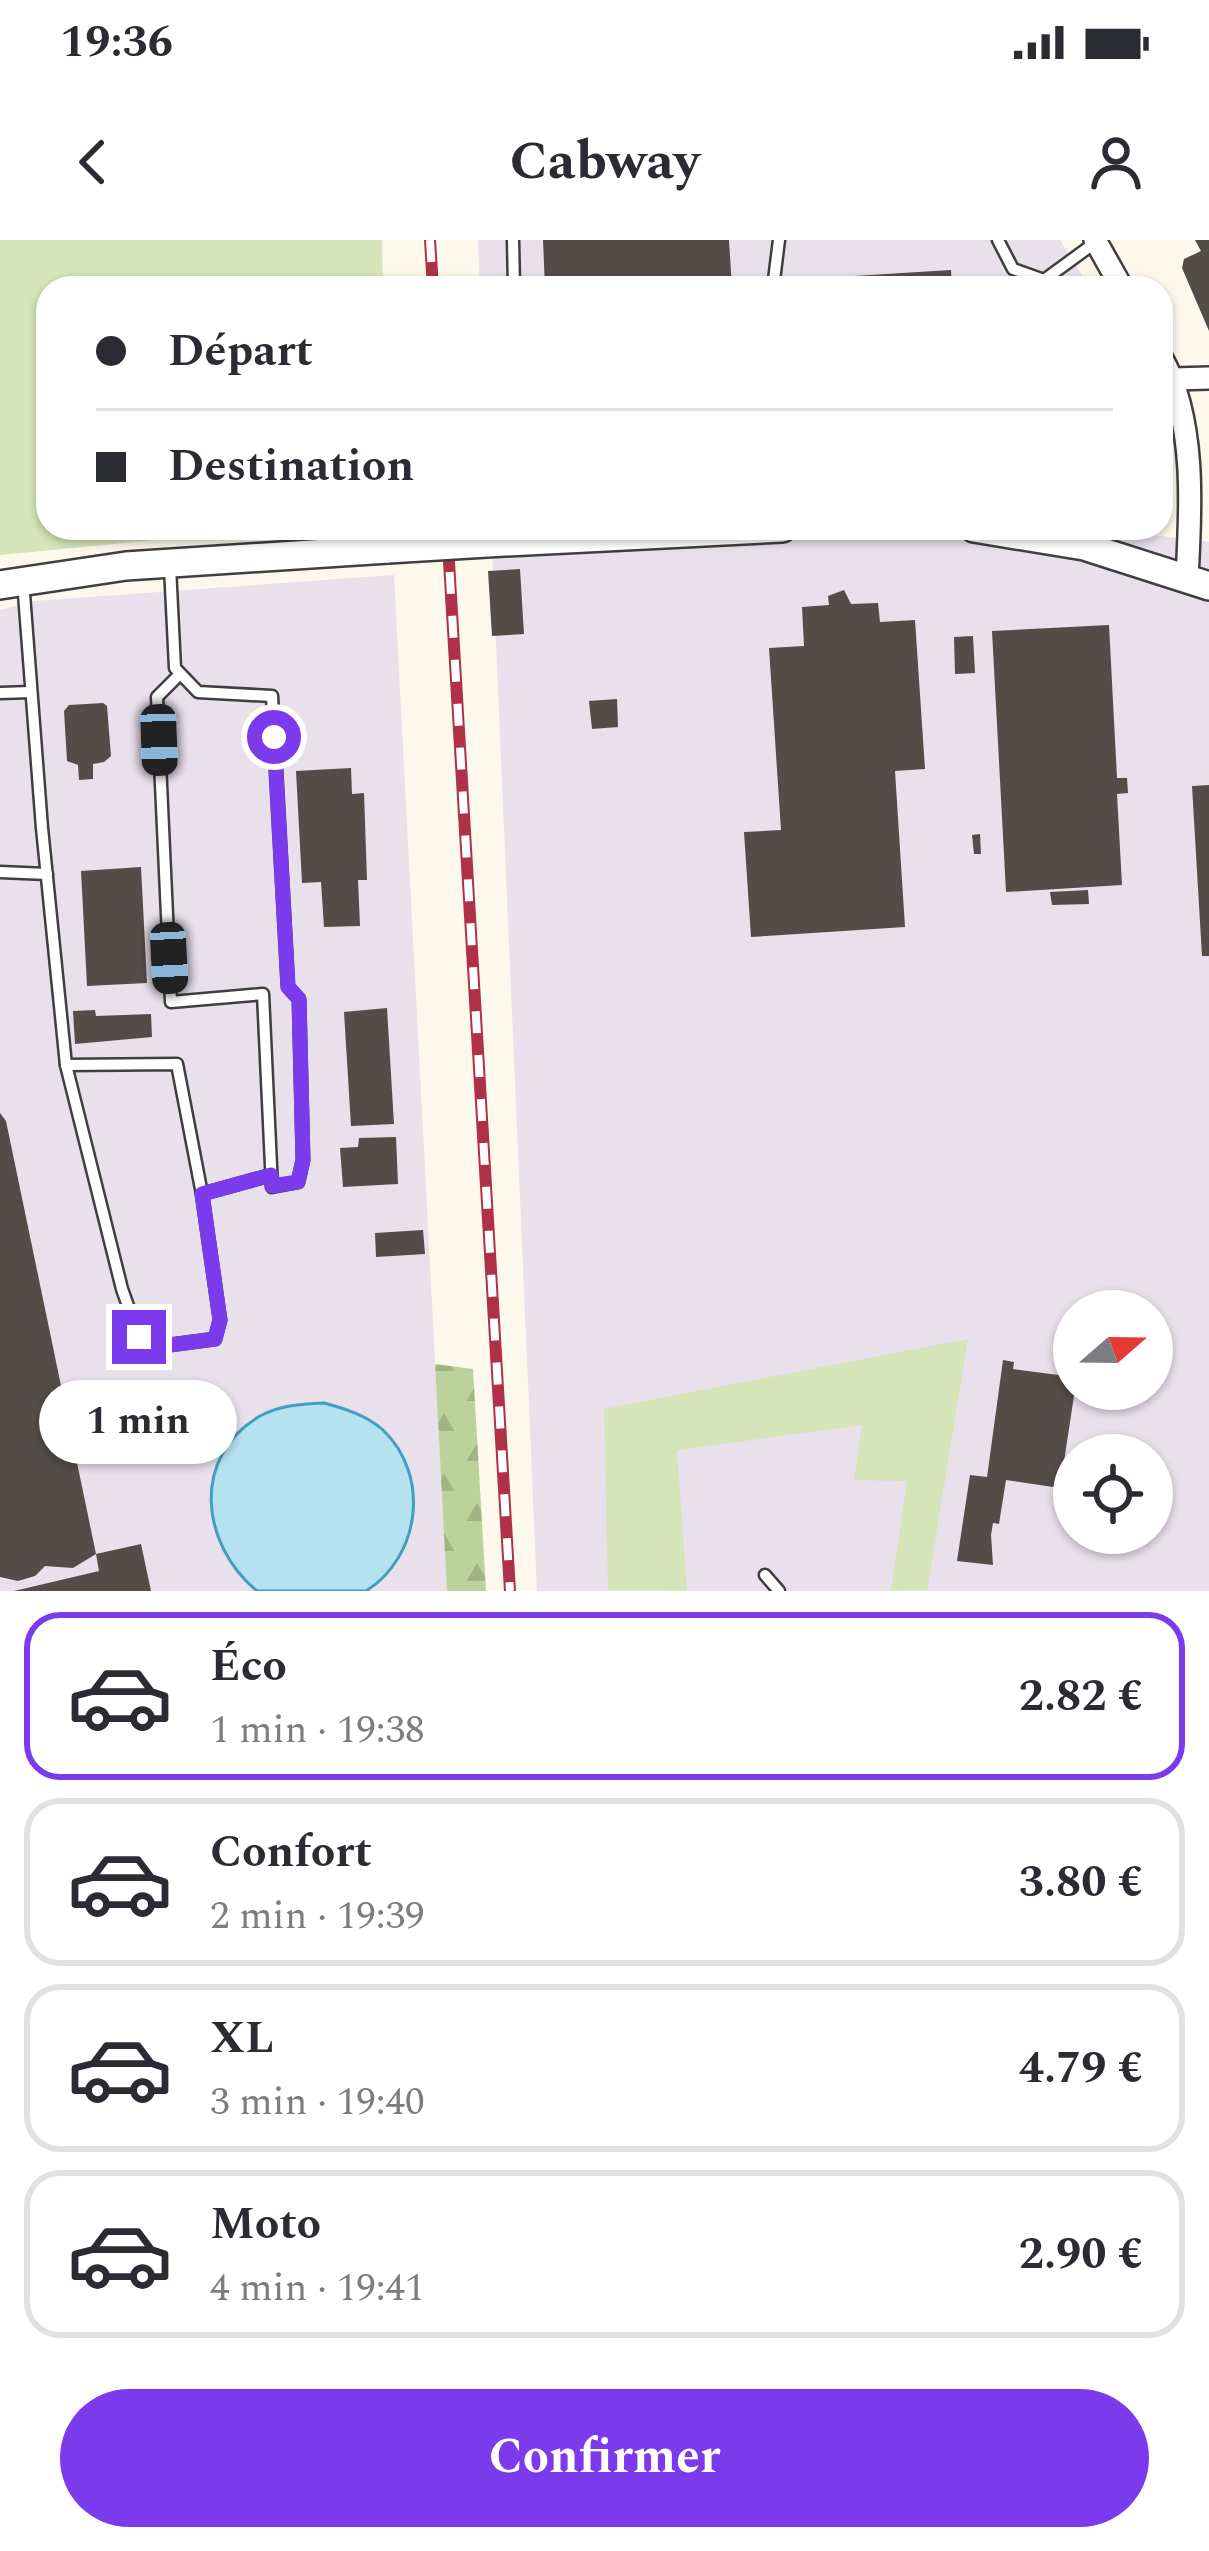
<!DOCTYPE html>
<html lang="fr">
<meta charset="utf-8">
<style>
:root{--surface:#fff;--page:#f2f2f3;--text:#2b2b33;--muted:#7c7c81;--line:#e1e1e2;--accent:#7c3aed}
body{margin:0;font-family:Spectral,serif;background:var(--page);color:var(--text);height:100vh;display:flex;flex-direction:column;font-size:45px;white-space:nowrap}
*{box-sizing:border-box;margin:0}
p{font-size:39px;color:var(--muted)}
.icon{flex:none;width:66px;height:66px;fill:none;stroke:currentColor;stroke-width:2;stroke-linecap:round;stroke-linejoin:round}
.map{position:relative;height:1351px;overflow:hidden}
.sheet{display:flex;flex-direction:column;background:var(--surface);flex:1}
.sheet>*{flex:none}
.hud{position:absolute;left:36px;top:36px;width:1137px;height:264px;border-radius:36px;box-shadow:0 3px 9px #0004;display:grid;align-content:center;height:264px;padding:0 60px;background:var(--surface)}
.needle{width:78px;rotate:70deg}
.fabs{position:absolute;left:1053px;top:1050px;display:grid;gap:24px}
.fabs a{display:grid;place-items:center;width:120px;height:120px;border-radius:50%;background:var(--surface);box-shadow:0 3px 9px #0004;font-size:60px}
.end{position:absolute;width:54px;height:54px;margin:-27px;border:15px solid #7c3aed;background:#fff;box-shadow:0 0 0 6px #fff}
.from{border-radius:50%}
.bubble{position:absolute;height:84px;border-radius:42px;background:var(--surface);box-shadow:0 3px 9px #0004;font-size:39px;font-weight:700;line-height:84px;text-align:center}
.car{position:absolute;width:36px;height:72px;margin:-36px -18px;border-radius:15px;box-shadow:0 0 9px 3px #0007;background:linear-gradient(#222 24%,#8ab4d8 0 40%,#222 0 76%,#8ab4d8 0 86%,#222 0)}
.hud b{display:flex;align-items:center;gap:42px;height:114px;font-size:45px}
.hud b+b{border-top:3px solid var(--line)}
.hud i{width:30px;height:30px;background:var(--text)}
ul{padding:21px 0 0;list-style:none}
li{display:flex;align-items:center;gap:36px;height:168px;margin:0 24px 18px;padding:0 36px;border:6px solid var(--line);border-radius:36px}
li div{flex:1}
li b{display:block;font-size:45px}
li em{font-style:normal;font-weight:700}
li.current{border-color:var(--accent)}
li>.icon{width:108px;height:108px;stroke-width:1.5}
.action{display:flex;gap:24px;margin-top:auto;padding:24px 60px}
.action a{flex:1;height:138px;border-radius:72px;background:var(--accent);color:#fff;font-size:48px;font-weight:700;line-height:138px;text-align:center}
.status{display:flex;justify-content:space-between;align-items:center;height:84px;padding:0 60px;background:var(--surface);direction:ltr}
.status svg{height:33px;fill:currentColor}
header{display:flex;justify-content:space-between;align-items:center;height:156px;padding:0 60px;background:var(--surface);font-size:54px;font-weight:700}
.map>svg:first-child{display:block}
</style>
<div class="status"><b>19:36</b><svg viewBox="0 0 49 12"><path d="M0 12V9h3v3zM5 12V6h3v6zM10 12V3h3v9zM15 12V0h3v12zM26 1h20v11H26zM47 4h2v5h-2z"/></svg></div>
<header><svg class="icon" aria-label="back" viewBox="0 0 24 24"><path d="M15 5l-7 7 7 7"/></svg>Cabway<svg class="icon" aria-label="person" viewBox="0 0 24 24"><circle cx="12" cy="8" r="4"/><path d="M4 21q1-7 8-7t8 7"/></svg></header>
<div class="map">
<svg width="1209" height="1351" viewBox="0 0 1209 1351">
<defs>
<pattern id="forest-firs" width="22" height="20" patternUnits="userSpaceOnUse" patternTransform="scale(3)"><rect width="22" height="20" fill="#bbd39a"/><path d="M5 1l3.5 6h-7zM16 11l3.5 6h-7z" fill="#a0b484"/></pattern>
</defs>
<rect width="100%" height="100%" fill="#fdf8ec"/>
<g fill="#e8e0ea" fill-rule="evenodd">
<polygon points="478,0 1060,0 1090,48 480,48"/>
<path d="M 491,288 L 1095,288 L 1209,302 L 1209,1351 L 537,1351 ZM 1074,1071 L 1152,1071 L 1152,1149 L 1074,1149 ZM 1074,1215 L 1152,1215 L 1152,1293 L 1074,1293 Z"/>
<polygon points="394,335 447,1351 0,1351 0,370 34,361"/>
</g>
<g fill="#d5e4b9">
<polygon points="0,0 382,0 383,48 48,48 48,288 278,288 0,315"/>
<polygon points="968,1099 927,1351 891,1351 907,1241 854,1240 862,1185 677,1210 687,1351 608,1351 604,1169"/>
</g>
<polygon fill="url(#forest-firs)" points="435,1124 473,1129 486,1351 447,1351"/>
<path fill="#b5e2f0" stroke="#439ec0" stroke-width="3" d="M 324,1163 C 346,1169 366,1175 383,1190 C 431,1236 420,1317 366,1351 L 257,1351 C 201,1305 190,1217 260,1176 C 280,1165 302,1164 324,1163 Z"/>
<g fill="#534c49">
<polygon points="543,0 729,0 732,48 545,48"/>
<polygon points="1195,0 1209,0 1209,91 1182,28 1184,19 1201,11"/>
<polygon points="951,30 952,48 839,48 838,37"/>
<polygon points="520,329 524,394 492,396 488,331"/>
<polygon points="844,350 851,364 878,363 880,382 915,380 925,529 895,531 905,687 751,697 744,592 781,590 769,408 804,406 802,367 829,365 828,356"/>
<polygon points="1109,385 1117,538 1127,538 1128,553 1117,554 1122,645 1006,652 992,391"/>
<polygon points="973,396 975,433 955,434 954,397"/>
<polygon points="617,459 618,487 592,489 589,461"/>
<polygon points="103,463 107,466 111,516 104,522 93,524 93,539 79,540 78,525 67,521 64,471 69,465"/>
<polygon points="351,528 352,554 364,553 367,640 358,640 360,686 324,687 321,642 302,643 296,531"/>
<polygon points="1209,545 1209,716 1202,716 1192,546"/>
<polygon points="980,594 981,614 974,614 972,595"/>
<polygon points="141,627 147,743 87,746 81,631"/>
<polygon points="1088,650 1089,664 1052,665 1050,652"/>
<polygon points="387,768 394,884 351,886 344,772"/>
<polygon points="95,770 96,776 151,774 152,797 75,804 73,771"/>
<polygon points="0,873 6,881 96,1314 73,1328 45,1326 35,1336 18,1341 0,1337"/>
<polygon points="396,897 398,944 343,947 340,908 358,907 359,898"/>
<polygon points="423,990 425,1014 376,1017 375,993"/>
<polygon points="1003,1120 1014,1122 1013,1129 1074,1137 1075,1149 1060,1248 1006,1240 999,1284 993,1283 991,1295 993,1325 957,1321 970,1235 987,1237"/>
<polygon points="141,1304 151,1351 14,1351 99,1331 96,1314"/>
</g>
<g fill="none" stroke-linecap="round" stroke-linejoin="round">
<g stroke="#3f3f3f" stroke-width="15">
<g id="service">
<polyline points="513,0 514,48"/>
<polyline points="998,0 1013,29 1044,40 1096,2"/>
<polyline points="773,48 779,0"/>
<polyline points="170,327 175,428 198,452 272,456 288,747 299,759 303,920 298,942 272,947 263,754 171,762 157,457 180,434"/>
<polyline points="23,341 42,588 66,825 177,824 202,954 271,935"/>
<polyline points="0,453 31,452"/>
<polyline points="0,632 47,634"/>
<polyline points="66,825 122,1049 139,1097 162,1106 215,1099 220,1080 202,954"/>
<polyline points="765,1335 779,1351"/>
</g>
</g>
<g stroke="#3f3f3f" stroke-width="26">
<g id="minor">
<polyline points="1095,0 1122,48"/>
<path d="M 1161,117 C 1196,179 1191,268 1187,337"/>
<polyline points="1173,139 1209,138"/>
</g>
</g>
<g stroke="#3f3f3f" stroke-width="32">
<g id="tertiary">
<polyline points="974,288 1084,306 1209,346"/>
<polyline points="487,303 782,288"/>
<polyline points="0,345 126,326 388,309"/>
</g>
</g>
<use href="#service" stroke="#fff" stroke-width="10"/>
<use href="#minor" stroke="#fff" stroke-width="21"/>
<use href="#tertiary" stroke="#fff" stroke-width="27"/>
<g stroke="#ae3147" stroke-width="12">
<g id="rail">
<polyline points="430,0 433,48"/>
<polyline points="447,288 510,1351"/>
</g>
</g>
<use href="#rail" stroke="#fff" stroke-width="8" stroke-dasharray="22" stroke-linecap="butt"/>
<g stroke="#3f3f3f" stroke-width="32" stroke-linecap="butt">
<polyline id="tertiary-bridge" points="388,309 487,303"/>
</g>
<use href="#tertiary-bridge" stroke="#fff" stroke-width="27"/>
</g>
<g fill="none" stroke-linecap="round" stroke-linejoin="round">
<polyline stroke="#7c3aed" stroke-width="15" points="139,1097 162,1106 215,1099 220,1080 202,954 271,935 272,946 298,942 303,920 299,759 288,747 274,497"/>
</g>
</svg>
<div class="fabs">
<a><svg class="needle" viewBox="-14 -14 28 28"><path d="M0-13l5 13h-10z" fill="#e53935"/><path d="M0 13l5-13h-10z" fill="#7c7c81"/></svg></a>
<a><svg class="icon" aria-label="locate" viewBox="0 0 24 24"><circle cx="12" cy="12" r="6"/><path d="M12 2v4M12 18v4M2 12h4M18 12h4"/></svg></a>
</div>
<i class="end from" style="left:274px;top:497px"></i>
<i class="end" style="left:139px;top:1097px"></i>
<div class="bubble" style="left:39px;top:1140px;width:198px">1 min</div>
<i class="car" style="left:159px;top:500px;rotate:178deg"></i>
<i class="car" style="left:169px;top:718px;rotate:177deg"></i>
<div class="hud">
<b><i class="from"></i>Départ</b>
<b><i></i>Destination</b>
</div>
</div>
<section class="sheet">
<ul>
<li class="current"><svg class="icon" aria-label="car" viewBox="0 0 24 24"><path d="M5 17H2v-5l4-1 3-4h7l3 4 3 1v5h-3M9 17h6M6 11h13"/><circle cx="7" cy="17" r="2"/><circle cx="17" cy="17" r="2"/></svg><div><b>Éco</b><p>1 min · 19:38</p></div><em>2.82 €</em></li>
<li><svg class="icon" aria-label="car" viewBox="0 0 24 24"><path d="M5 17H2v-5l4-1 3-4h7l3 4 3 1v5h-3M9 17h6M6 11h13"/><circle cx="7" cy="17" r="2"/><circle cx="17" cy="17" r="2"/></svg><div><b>Confort</b><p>2 min · 19:39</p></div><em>3.80 €</em></li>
<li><svg class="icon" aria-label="car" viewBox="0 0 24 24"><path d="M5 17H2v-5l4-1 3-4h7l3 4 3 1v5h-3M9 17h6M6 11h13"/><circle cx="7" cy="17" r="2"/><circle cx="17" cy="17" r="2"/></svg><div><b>XL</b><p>3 min · 19:40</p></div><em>4.79 €</em></li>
<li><svg class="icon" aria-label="car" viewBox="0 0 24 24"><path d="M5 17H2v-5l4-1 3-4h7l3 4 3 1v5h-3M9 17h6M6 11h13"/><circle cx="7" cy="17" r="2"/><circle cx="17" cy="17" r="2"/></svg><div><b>Moto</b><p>4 min · 19:41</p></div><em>2.90 €</em></li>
</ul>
<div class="action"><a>Confirmer</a></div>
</section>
